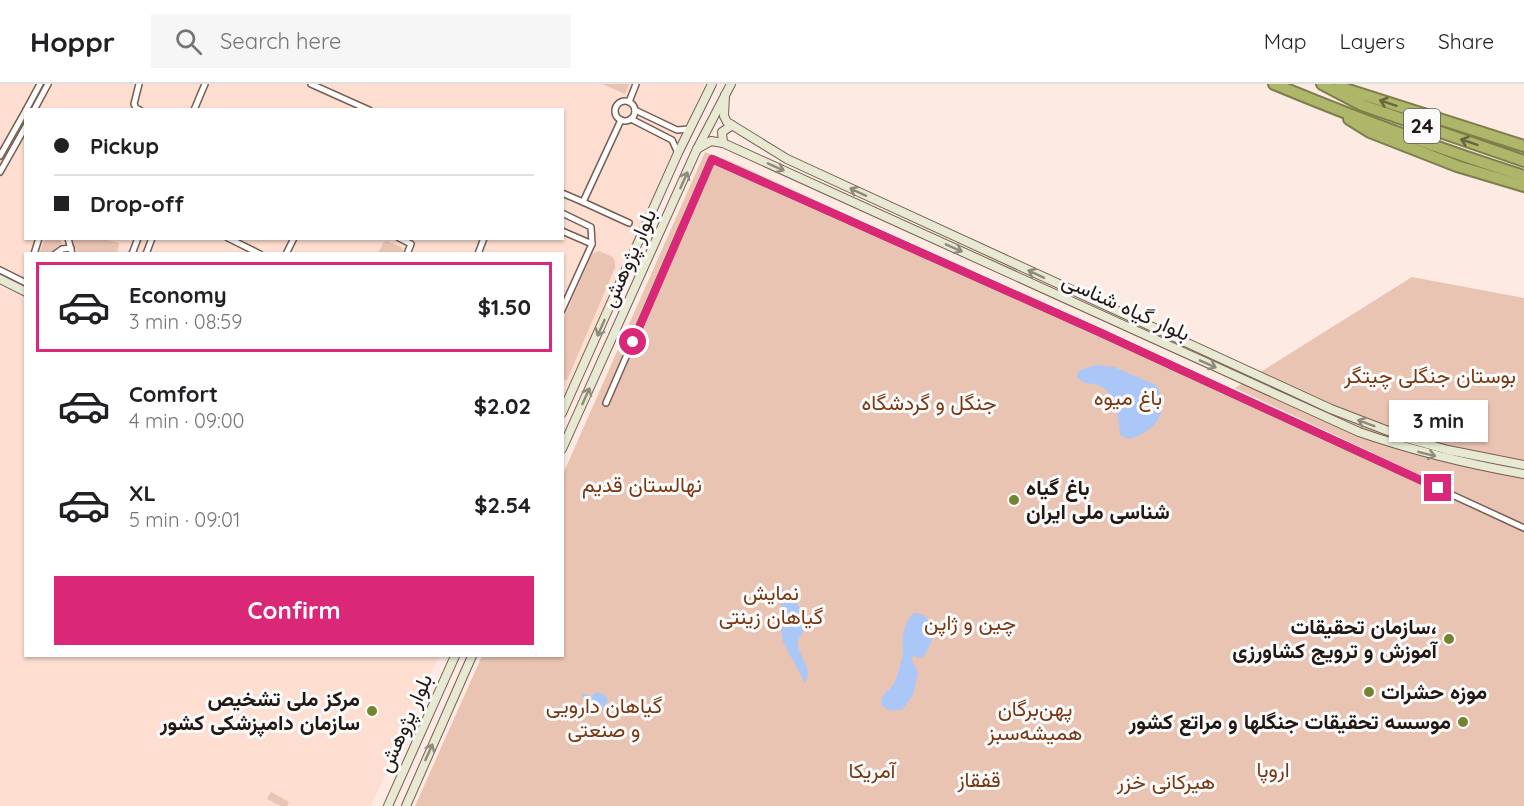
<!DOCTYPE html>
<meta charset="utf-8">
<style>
:root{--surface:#fff;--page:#f6f6f6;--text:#202124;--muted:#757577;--line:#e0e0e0;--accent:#db2777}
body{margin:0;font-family:Quicksand,Vazirmatn,sans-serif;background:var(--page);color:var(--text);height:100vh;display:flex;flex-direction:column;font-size:22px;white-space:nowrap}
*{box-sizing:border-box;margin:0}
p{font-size:20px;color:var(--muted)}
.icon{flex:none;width:33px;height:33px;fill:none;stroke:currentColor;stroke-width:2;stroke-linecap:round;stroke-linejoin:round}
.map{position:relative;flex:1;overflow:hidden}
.panel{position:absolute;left:24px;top:168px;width:540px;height:405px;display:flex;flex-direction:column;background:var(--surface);border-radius:0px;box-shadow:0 2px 4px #0004}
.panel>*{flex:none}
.banner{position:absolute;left:24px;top:24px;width:540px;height:132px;border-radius:0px;box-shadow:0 2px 4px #0004;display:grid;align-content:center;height:132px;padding:0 30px;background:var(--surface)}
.end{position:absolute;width:27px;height:27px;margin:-14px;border:8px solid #db2777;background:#fff;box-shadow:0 0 0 3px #fff}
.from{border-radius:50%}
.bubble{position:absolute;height:42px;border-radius:0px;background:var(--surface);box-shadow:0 2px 4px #0004;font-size:20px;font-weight:700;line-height:42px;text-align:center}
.banner b{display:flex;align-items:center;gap:21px;height:57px;font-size:22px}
.banner b+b{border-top:2px solid var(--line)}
.banner i{width:15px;height:15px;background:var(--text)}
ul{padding:10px 0 0;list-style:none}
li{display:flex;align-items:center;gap:18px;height:90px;margin:0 12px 9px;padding:0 18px;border:3px solid transparent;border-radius:0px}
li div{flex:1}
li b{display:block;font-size:22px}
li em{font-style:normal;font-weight:700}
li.selected{border-color:var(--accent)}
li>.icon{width:54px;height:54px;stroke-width:1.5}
.button{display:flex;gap:12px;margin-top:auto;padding:12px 30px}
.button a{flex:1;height:69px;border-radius:0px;background:var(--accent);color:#fff;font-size:24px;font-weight:700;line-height:69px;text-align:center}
header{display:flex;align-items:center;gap:36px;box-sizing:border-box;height:84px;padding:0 30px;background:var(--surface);border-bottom:2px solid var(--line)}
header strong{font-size:28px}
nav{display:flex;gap:33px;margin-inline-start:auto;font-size:21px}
.search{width:420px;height:54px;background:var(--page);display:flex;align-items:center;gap:15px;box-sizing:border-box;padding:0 21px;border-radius:0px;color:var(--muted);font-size:22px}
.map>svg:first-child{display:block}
</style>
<header>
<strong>Hoppr</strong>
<div class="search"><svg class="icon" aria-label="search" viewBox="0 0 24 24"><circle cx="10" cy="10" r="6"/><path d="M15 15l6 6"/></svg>Search here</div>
<nav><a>Map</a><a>Layers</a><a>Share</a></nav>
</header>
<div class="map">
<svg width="1524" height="722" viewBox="0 0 1524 722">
<rect width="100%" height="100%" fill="#fdeae2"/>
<g fill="#fdded0" fill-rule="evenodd">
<path d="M 0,0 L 705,0 L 563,316 L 562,170 L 26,170 L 25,204 L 0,191 ZM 26,26 L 562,26 L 562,154 L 26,154 Z"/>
<polygon points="0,202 25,214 26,572 439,572 371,722 0,722"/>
</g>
<g fill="#eac4b3">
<polygon points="602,0 629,0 625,10"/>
<polygon points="705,68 732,78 1524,443 1524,722 415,722 482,572 562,572 563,390"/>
<polygon points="45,155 60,155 62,161 58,162 50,169 39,169"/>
<polygon points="72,155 104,155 119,159 117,169 77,169"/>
<polygon points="387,157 401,163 403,167 402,169 378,169 383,159"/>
<polygon points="599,167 613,173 615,178 615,184 567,296 563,296 563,236 592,170"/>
<polygon points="1412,193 1524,214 1524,440 1235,304"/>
<polygon points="271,708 289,718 287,722 281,722 267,715"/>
</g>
<g fill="#abc7f8">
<path d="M 1095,281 L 1114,283 L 1156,301 C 1158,305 1161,310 1162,315 C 1166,336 1146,351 1129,355 L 1120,351 C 1118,330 1117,306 1094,300 C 1086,299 1082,299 1077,293 L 1078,287 Z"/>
<path d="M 781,504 C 791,508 808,532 805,542 C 804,549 798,552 798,560 C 799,574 814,585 805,599 L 783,558 L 781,547 L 783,533 L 780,515 L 782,513 L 779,509 Z"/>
<path d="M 914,529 C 920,529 923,530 928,535 C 939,545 931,561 924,572 L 919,574 L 914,572 L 911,574 L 918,589 L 913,611 L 902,626 L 889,626 L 882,622 C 878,608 893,607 896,595 C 898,589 903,573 903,568 C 902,555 903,538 914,529 Z"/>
<polygon points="599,608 606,612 608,615 606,621 601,624 590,621 582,612 583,609 591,613 595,609"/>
</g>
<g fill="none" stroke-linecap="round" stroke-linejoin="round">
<g stroke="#775e52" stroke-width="8">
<g id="street">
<polyline points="139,0 134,20 136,24 140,26"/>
<polyline points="311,0 369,26"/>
<circle cx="625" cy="27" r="10"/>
<polyline points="629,18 636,0"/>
<polyline points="26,26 40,0"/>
<polyline points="34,26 48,0"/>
<polyline points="194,26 205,0"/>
<polyline points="635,26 677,46 690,45"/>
<polyline points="631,35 672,56 678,69"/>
<polyline points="0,72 26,26"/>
<polyline points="0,88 26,42"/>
<polyline points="562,109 583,118 621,36"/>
<polyline points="583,118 629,139"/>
<polyline points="562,129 591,143 592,160"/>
<polyline points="562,147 592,160 562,226"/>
<polyline points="68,154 72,170"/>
<polyline points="228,154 260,170"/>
<polyline points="399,154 411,160 407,170"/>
<polyline points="34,170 39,154"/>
<polyline points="55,170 62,165 71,164"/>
<polyline points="132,170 138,154"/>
<polyline points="146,170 152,154"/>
<polyline points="286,170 294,154"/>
<polyline points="478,170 484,154"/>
<polyline points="0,186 26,199"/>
<polyline points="606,319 712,75 1099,248 1524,444"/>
</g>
</g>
<g stroke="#775e52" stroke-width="10">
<g id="secondary">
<polyline points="725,11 724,32 727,38 787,75 1331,325 1409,355 1448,366 1524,381"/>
<polyline points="723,59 722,48 731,42"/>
<path d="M 697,65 L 711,57 L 723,59 L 1359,348 C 1414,367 1467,380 1524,390"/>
<polyline points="0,195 26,208"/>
<polyline points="562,329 678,69 712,0"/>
<polyline points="562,365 697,65 731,0"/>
<polyline points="388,722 455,572"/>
<polyline points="406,722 472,572"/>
</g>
</g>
<g stroke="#7d7e4b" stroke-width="14">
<g id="highway">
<path d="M 1274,0 C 1356,34 1439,65 1524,92"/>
<polyline points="1322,0 1362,21 1524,77"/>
<polyline points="1339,3 1524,62"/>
<polyline points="1349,35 1370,48 1457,82 1524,102"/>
</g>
</g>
<use href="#street" stroke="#fff" stroke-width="5"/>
<use href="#secondary" stroke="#e7e9d2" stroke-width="8"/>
<use href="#highway" stroke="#aeb669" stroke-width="10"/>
</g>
<defs><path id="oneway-shaft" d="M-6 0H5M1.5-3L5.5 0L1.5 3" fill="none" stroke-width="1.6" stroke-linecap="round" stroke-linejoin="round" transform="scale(1.5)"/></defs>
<g stroke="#68663e">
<use href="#oneway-shaft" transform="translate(1388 19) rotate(-161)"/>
<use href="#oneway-shaft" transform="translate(1469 58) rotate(-161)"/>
</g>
<g stroke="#8e8a7c">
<use href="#oneway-shaft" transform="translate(776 83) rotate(24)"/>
<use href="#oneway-shaft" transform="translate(684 96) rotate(-66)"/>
<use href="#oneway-shaft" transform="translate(858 108) rotate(-155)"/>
<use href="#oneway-shaft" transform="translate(954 164) rotate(24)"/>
<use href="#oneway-shaft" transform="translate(1036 190) rotate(-155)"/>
<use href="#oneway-shaft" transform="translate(601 244) rotate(114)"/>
<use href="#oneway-shaft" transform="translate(1208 280) rotate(24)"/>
<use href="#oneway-shaft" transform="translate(586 312) rotate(-66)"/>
<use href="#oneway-shaft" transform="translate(1366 339) rotate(-159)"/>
<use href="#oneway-shaft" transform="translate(1427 370) rotate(14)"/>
<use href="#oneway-shaft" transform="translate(429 668) rotate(-66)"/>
</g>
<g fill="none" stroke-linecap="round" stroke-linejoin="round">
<polyline stroke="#db2777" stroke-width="8" points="633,258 712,75 1099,248 1438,404"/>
</g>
<g fill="#768331" stroke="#fbfbfb" stroke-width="2">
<circle cx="1014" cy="416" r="6"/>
<circle cx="1449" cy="555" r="6"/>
<circle cx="1369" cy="608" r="6"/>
<circle cx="372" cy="627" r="6"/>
<circle cx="1463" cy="638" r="6"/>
</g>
<g text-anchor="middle" stroke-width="6" stroke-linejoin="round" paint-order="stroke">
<rect fill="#fbfbfb" stroke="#635b58" stroke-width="1.5" x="1404" y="25" width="36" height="34" rx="4.5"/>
<g font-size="20" font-weight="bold" fill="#221712">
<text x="1422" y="49">24</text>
</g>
<g font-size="21" fill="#221712" stroke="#fbfbfb">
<text transform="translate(629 174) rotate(-66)" y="7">بلوار پژوهش</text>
<text transform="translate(1126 223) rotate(24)" y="7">بلوار گیاه شناسی</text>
<text transform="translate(405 639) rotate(-66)" y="7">بلوار پژوهش</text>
</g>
<g font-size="21" fill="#7a3610" stroke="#fbfbfb">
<text x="1430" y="299">بوستان جنگلی چیتگر</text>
<text x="1128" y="321">باغ میوه</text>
<text x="929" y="326">جنگل و گردشگاه</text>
<text x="642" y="408">نهالستان قدیم</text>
<text x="771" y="516">نمایش<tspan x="771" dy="24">گیاهان زینتی</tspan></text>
<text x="970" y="546">چین و ژاپن</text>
<text x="604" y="629">گیاهان دارویی<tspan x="604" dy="24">و صنعتی</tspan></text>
<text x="1035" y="632">پهن‌برگان<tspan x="1035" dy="24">همیشه‌سبز</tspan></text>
<text x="1273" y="693">اروپا</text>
<text x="872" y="694">آمریکا</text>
<text x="979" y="703">قفقاز</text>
<text x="1166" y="705">هیرکانی خزر</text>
</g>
<g font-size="21" font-weight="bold" fill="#221712" stroke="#fbfbfb" text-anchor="end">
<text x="1026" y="411" text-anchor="start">باغ گیاه‌<tspan x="1026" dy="24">شناسی ملی ایران</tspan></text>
<text x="1437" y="550">سازمان تحقیقات،<tspan x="1437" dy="24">آموزش و ترویج کشاورزی</tspan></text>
<text x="1381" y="615" text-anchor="start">موزه حشرات</text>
<text x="360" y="622">مرکز ملی تشخیص<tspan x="360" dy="24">سازمان دامپزشکی کشور</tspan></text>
<text x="1451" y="645">موسسه تحقیقات جنگلها و مراتع کشور</text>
</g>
</g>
</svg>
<i class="end from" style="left:633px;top:258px"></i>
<i class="end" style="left:1438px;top:404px"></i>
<div class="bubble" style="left:1389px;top:316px;width:99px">3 min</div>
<div class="banner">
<b><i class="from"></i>Pickup</b>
<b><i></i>Drop-off</b>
</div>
<section class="panel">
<ul>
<li class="selected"><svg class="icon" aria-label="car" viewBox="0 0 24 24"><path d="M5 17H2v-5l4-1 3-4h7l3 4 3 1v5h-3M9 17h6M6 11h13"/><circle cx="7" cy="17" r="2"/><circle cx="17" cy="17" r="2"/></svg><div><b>Economy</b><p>3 min · 08:59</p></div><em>$1.50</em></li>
<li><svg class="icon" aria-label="car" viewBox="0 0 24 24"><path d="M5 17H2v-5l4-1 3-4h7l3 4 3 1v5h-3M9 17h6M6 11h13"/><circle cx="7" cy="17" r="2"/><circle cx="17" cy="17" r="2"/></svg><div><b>Comfort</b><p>4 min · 09:00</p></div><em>$2.02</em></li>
<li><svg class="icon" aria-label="car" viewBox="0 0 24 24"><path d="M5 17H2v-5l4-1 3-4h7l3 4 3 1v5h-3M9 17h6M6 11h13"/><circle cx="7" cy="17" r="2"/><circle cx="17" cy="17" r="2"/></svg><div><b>XL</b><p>5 min · 09:01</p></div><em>$2.54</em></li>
</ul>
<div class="button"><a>Confirm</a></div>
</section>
</div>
